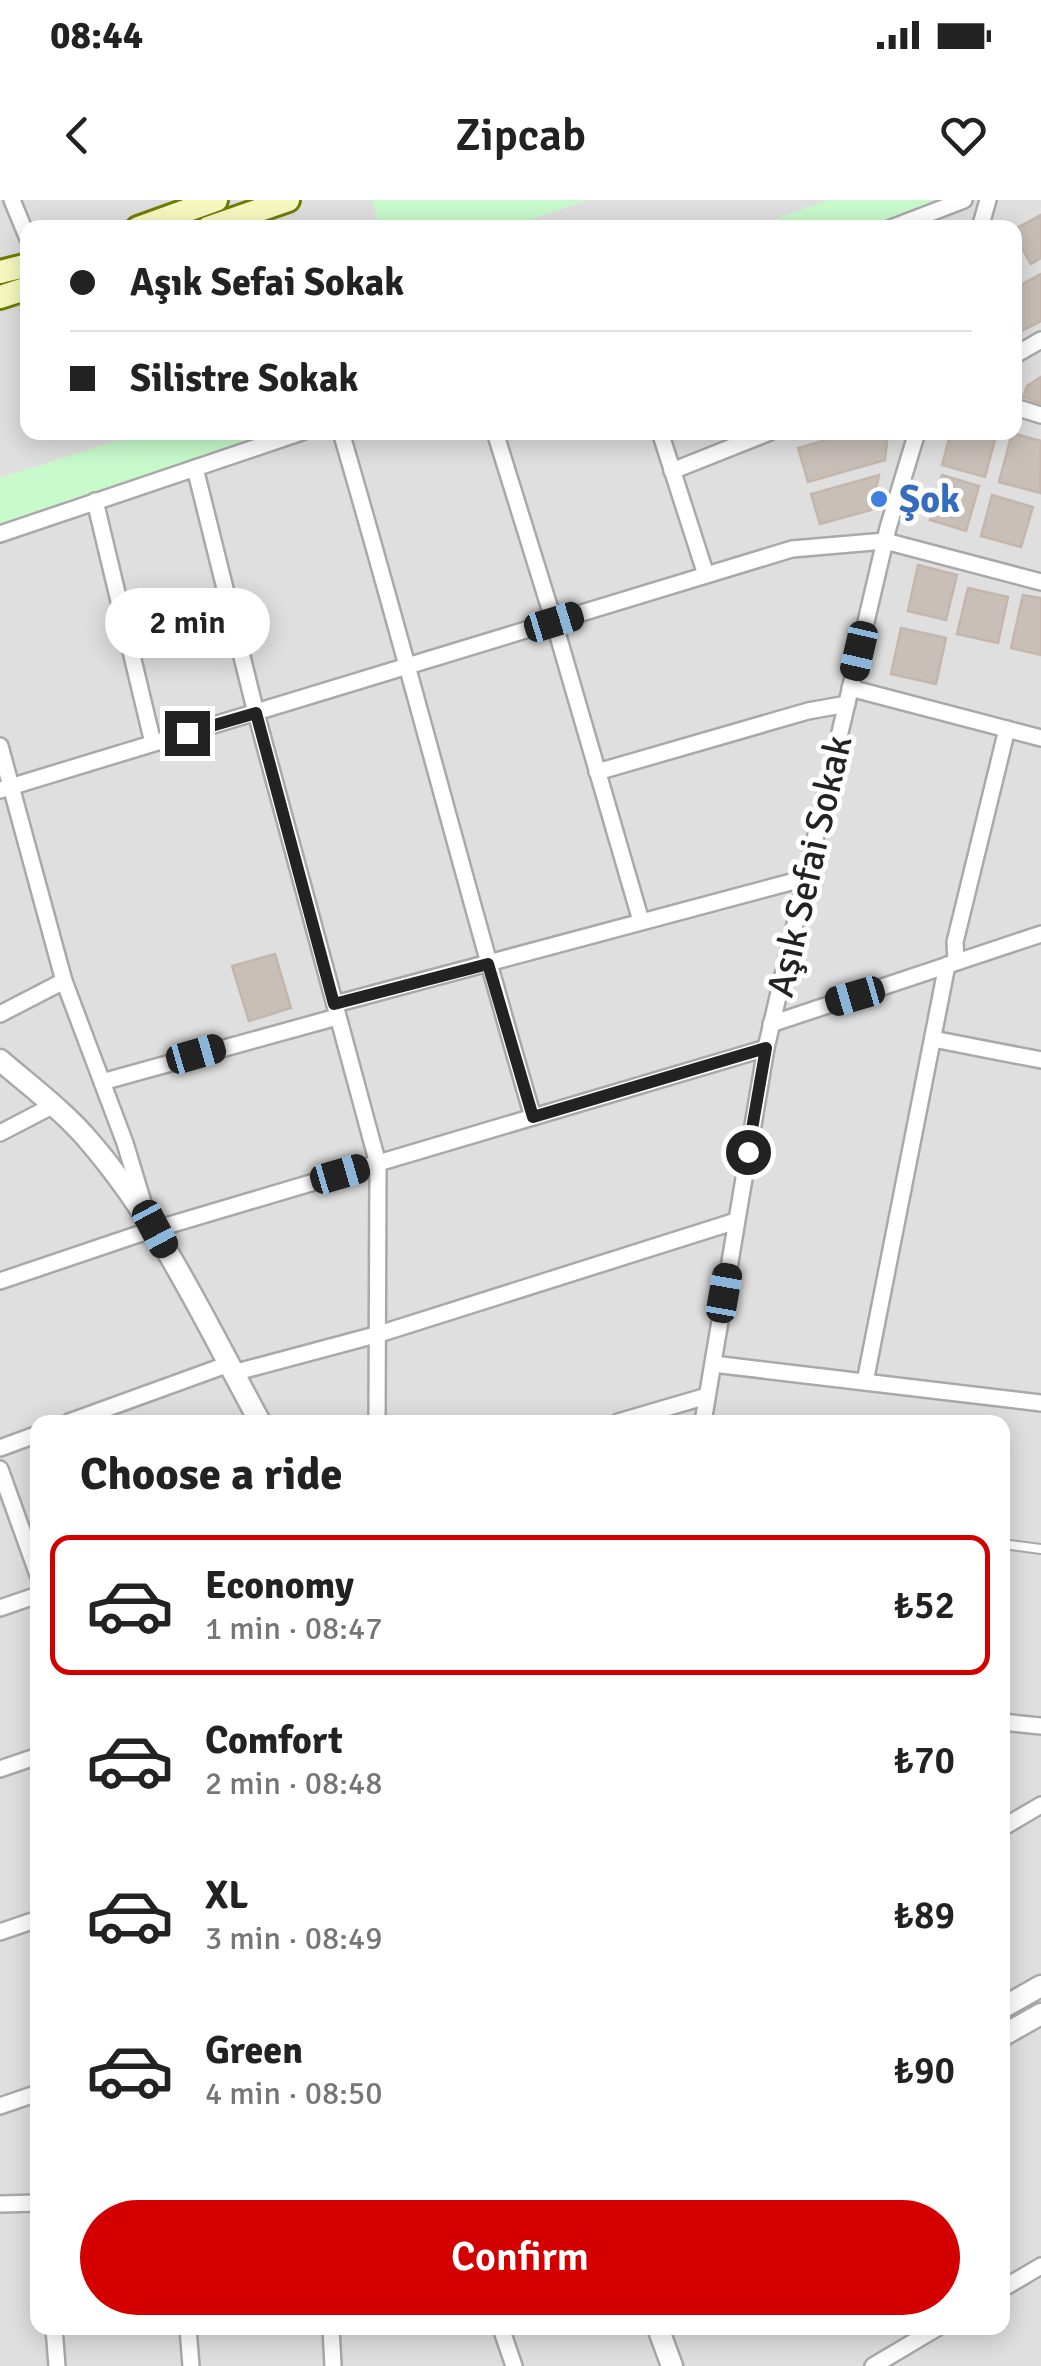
<!DOCTYPE html>
<meta charset="utf-8">
<style>
:root{--surface:#fff;--page:#f2f2f2;--text:#222;--muted:#767676;--line:#e0e0e0;--accent:#d40000}
body{margin:0;font-family:Signika,sans-serif;background:var(--page);color:var(--text);height:100vh;display:flex;flex-direction:column;font-size:38px;white-space:nowrap}
*{box-sizing:border-box;margin:0}
p{font-size:32px;color:var(--muted)}
.icon{flex:none;width:55px;height:55px;fill:none;stroke:currentColor;stroke-width:2;stroke-linecap:round;stroke-linejoin:round}
.map{position:relative;flex:1;overflow:hidden}
.side{position:absolute;left:30px;top:1215px;width:980px;height:920px;display:flex;flex-direction:column;background:var(--surface);border-radius:20px;box-shadow:0 5px 25px #0003}
.side>*{flex:none}
.guide{position:absolute;left:20px;top:20px;width:1002px;height:220px;border-radius:20px;box-shadow:0 5px 25px #0003;display:grid;align-content:center;height:220px;padding:0 50px;background:var(--surface)}
.end{position:absolute;width:45px;height:45px;margin:-22px;border:12px solid #222;background:#fff;box-shadow:0 0 0 5px #fff}
.from{border-radius:50%}
.bubble{position:absolute;height:70px;border-radius:35px;background:var(--surface);box-shadow:0 5px 25px #0003;font-size:32px;font-weight:600;line-height:70px;text-align:center}
.car{position:absolute;width:30px;height:60px;margin:-30px -15px;border-radius:12px;box-shadow:0 0 8px 2px #0007;background:linear-gradient(#222 24%,#8ab4d8 0 40%,#222 0 76%,#8ab4d8 0 86%,#222 0)}
.guide b{display:flex;align-items:center;gap:35px;height:95px;font-size:38px}
.guide b+b{border-top:2px solid var(--line)}
.guide i{width:25px;height:25px;background:var(--text)}
ul{padding:0;list-style:none}
li{display:flex;align-items:center;gap:30px;height:140px;margin:0 20px 15px;padding:0 30px;border:5px solid transparent;border-radius:20px}
li div{flex:1}
li b{display:block;font-size:38px}
li em{font-style:normal;font-weight:600}
li.current{border-color:var(--accent)}
li>.icon{width:90px;height:90px;stroke-width:1.5}
h2{padding:0 50px;font-size:45px;line-height:120px}
.button{display:flex;gap:20px;margin-top:auto;padding:20px 50px}
.button a{flex:1;height:115px;border-radius:60px;background:var(--accent);color:#fff;font-size:40px;font-weight:600;line-height:115px;text-align:center}
.status{display:flex;justify-content:space-between;align-items:center;height:70px;padding:0 50px;background:var(--surface);direction:ltr}
.status svg{height:28px;fill:currentColor}
header{display:flex;justify-content:space-between;align-items:center;height:130px;padding:0 50px;background:var(--surface);font-size:45px;font-weight:600}
.map>svg:first-child{display:block}
</style>
<div class="status"><b>08:44</b><svg viewBox="0 0 49 12"><path d="M0 12V9h3v3zM5 12V6h3v6zM10 12V3h3v9zM15 12V0h3v12zM26 1h20v11H26zM47 4h2v5h-2z"/></svg></div>
<header><svg class="icon" aria-label="back" viewBox="0 0 24 24"><path d="M15 5l-7 7 7 7"/></svg>Zipcab<svg class="icon" aria-label="heart" viewBox="0 0 24 24"><path d="M12 20l-8-8c-3-5 5-10 8-4 3-6 11-1 8 4z"/></svg></header>
<div class="map">
<svg width="1041" height="2166" viewBox="0 0 1041 2166">
<rect width="100%" height="100%" fill="#f2efe9"/>
<path fill="#e0dfdf" fill-rule="evenodd" d="M 0,0 L 1041,0 L 1041,2166 L 0,2166 ZM 28,28 L 1015,28 L 1015,232 L 28,232 ZM 38,1222 L 1002,1222 L 1002,2128 L 38,2128 Z"/>
<g fill="#c8facc">
<polygon points="372,0 589,0 508,27 380,28"/>
<polygon points="828,0 964,0 891,27 751,28"/>
<polygon points="140,233 302,233 0,334 0,278"/>
</g>
<g fill="#c7bfb8" stroke="#c4b6ab" stroke-width="2.5">
<polygon points="1041,15 1041,58 1031,64 1015,36 1015,29"/>
<polygon points="1041,74 1041,121 1015,134 1015,88"/>
<polygon points="1041,177 1041,203 1023,197 1027,186"/>
<polygon points="853,232 888,232 885,260 808,282 798,248"/>
<polygon points="951,232 997,232 985,277 942,265"/>
<polygon points="1012,233 1041,241 1040,293 999,282"/>
<polygon points="879,275 871,310 820,324 811,294"/>
<polygon points="942,275 979,286 966,331 930,320"/>
<polygon points="992,295 1033,307 1021,347 981,336"/>
<polygon points="918,365 957,375 946,420 908,411"/>
<polygon points="968,388 1008,397 998,443 957,434"/>
<polygon points="1023,395 1041,398 1041,455 1011,448"/>
<polygon points="901,428 946,438 936,484 891,474"/>
<polygon points="275,754 291,808 249,821 232,766"/>
</g>
<g fill="none" stroke-linecap="round" stroke-linejoin="round">
<g stroke="#a9a9a9" stroke-width="12">
<polyline id="service" points="1002,1344 1041,1349"/>
</g>
<g stroke="#a9a9a9" stroke-width="20">
<g id="minor">
<polyline points="12,0 28,39"/>
<polyline points="891,28 964,0"/>
<polyline points="980,28 988,0"/>
<polyline points="1015,155 1041,140"/>
<polyline points="1015,207 1041,215"/>
<path d="M 341,232 C 408,460 466,690 533,917"/>
<polyline points="495,232 554,422 641,721"/>
<polyline points="660,232 706,375"/>
<polyline points="195,268 256,513 378,964 377,1222"/>
<polyline points="672,271 770,232"/>
<polyline points="95,301 153,543"/>
<polyline points="0,334 302,232"/>
<polyline points="850,488 1041,538"/>
<polyline points="0,546 64,781 125,943 145,1009"/>
<polyline points="597,572 808,511 847,504"/>
<polyline points="0,590 792,349 885,341 1041,382"/>
<polyline points="956,762 955,742 1007,529"/>
<polyline points="335,804 806,678"/>
<polyline points="0,814 64,781"/>
<polyline points="771,824 1041,734"/>
<polyline points="933,839 1041,860"/>
<polyline points="102,882 337,817"/>
<polyline points="0,933 52,906"/>
<polyline points="0,1081 139,1034 766,848"/>
<polyline points="713,1164 1041,1203"/>
<polyline points="233,1173 379,1134 736,1021"/>
<polyline points="865,1182 947,765"/>
<polyline points="69,1222 229,1164"/>
<polyline points="618,1222 707,1196"/>
<polyline points="703,1222 766,848 888,328 917,232"/>
<polyline points="0,1248 38,1234"/>
<polyline points="0,1269 38,1375"/>
<polyline points="0,1408 38,1395"/>
<polyline points="1002,1522 1041,1526"/>
<polyline points="0,1569 38,1556"/>
<polyline points="1002,1628 1041,1605"/>
<polyline points="0,1732 38,1719"/>
<polyline points="0,1906 38,1893"/>
<polyline points="0,2004 38,2003"/>
<polyline points="1002,2089 1041,2066"/>
<polyline points="54,2128 57,2166"/>
<polyline points="188,2128 191,2166"/>
<polyline points="331,2128 333,2166"/>
<polyline points="501,2128 514,2166"/>
<polyline points="873,2166 937,2128"/>
</g>
</g>
<g stroke="#a9a9a9" stroke-width="25">
<g id="tertiary">
<path d="M 0,860 C 30,886 65,912 90,942 C 162,1026 208,1127 260,1222"/>
<polyline points="1002,1808 1041,1786"/>
<polyline points="1002,1836 1041,1814"/>
<polyline points="658,2128 672,2166"/>
</g>
</g>
<g stroke="#707d05" stroke-width="28">
<g id="secondary">
<polyline points="138,28 216,0"/>
<polyline points="208,28 288,0"/>
<polyline points="0,72 28,65"/>
<polyline points="0,97 28,88"/>
</g>
</g>
<use href="#service" stroke="#fff" stroke-width="8"/>
<use href="#minor" stroke="#fff" stroke-width="15"/>
<use href="#tertiary" stroke="#fff" stroke-width="20"/>
<use href="#secondary" stroke="#f7fabf" stroke-width="22"/>
</g>
<g fill="none" stroke-linecap="round" stroke-linejoin="round">
<polyline stroke="#222" stroke-width="12" points="187,533 256,513 334,804 488,764 533,917 766,848 748,952"/>
</g>
<circle fill="#3f7fe0" stroke="#fff" stroke-width="4" cx="879" cy="299" r="10"/>
<g text-anchor="middle" stroke-width="10" stroke-linejoin="round" paint-order="stroke">
<g font-size="38" font-weight="bold" fill="#366cbe" stroke="#fff" text-anchor="start">
<text x="899" y="312">Şok</text>
</g>
<g font-size="38" fill="#222" stroke="#fff">
<text transform="translate(809 666) rotate(-77)" y="13">Aşık Sefai Sokak</text>
</g>
</g>
</svg>
<i class="end from" style="left:748px;top:952px"></i>
<i class="end" style="left:187px;top:533px"></i>
<div class="bubble" style="left:105px;top:388px;width:165px">2 min</div>
<i class="car" style="left:554px;top:422px;rotate:73deg"></i>
<i class="car" style="left:859px;top:451px;rotate:193deg"></i>
<i class="car" style="left:855px;top:796px;rotate:254deg"></i>
<i class="car" style="left:196px;top:854px;rotate:74deg"></i>
<i class="car" style="left:340px;top:974px;rotate:74deg"></i>
<i class="car" style="left:155px;top:1029px;rotate:152deg"></i>
<i class="car" style="left:724px;top:1093px;rotate:10deg"></i>
<div class="guide">
<b><i class="from"></i>Aşık Sefai Sokak</b>
<b><i></i>Silistre Sokak</b>
</div>
<section class="side">
<h2>Choose a ride</h2>
<ul>
<li class="current"><svg class="icon" aria-label="car" viewBox="0 0 24 24"><path d="M5 17H2v-5l4-1 3-4h7l3 4 3 1v5h-3M9 17h6M6 11h13"/><circle cx="7" cy="17" r="2"/><circle cx="17" cy="17" r="2"/></svg><div><b>Economy</b><p>1 min · 08:47</p></div><em>₺52</em></li>
<li><svg class="icon" aria-label="car" viewBox="0 0 24 24"><path d="M5 17H2v-5l4-1 3-4h7l3 4 3 1v5h-3M9 17h6M6 11h13"/><circle cx="7" cy="17" r="2"/><circle cx="17" cy="17" r="2"/></svg><div><b>Comfort</b><p>2 min · 08:48</p></div><em>₺70</em></li>
<li><svg class="icon" aria-label="car" viewBox="0 0 24 24"><path d="M5 17H2v-5l4-1 3-4h7l3 4 3 1v5h-3M9 17h6M6 11h13"/><circle cx="7" cy="17" r="2"/><circle cx="17" cy="17" r="2"/></svg><div><b>XL</b><p>3 min · 08:49</p></div><em>₺89</em></li>
<li><svg class="icon" aria-label="car" viewBox="0 0 24 24"><path d="M5 17H2v-5l4-1 3-4h7l3 4 3 1v5h-3M9 17h6M6 11h13"/><circle cx="7" cy="17" r="2"/><circle cx="17" cy="17" r="2"/></svg><div><b>Green</b><p>4 min · 08:50</p></div><em>₺90</em></li>
</ul>
<div class="button"><a>Confirm</a></div>
</section>
</div>
